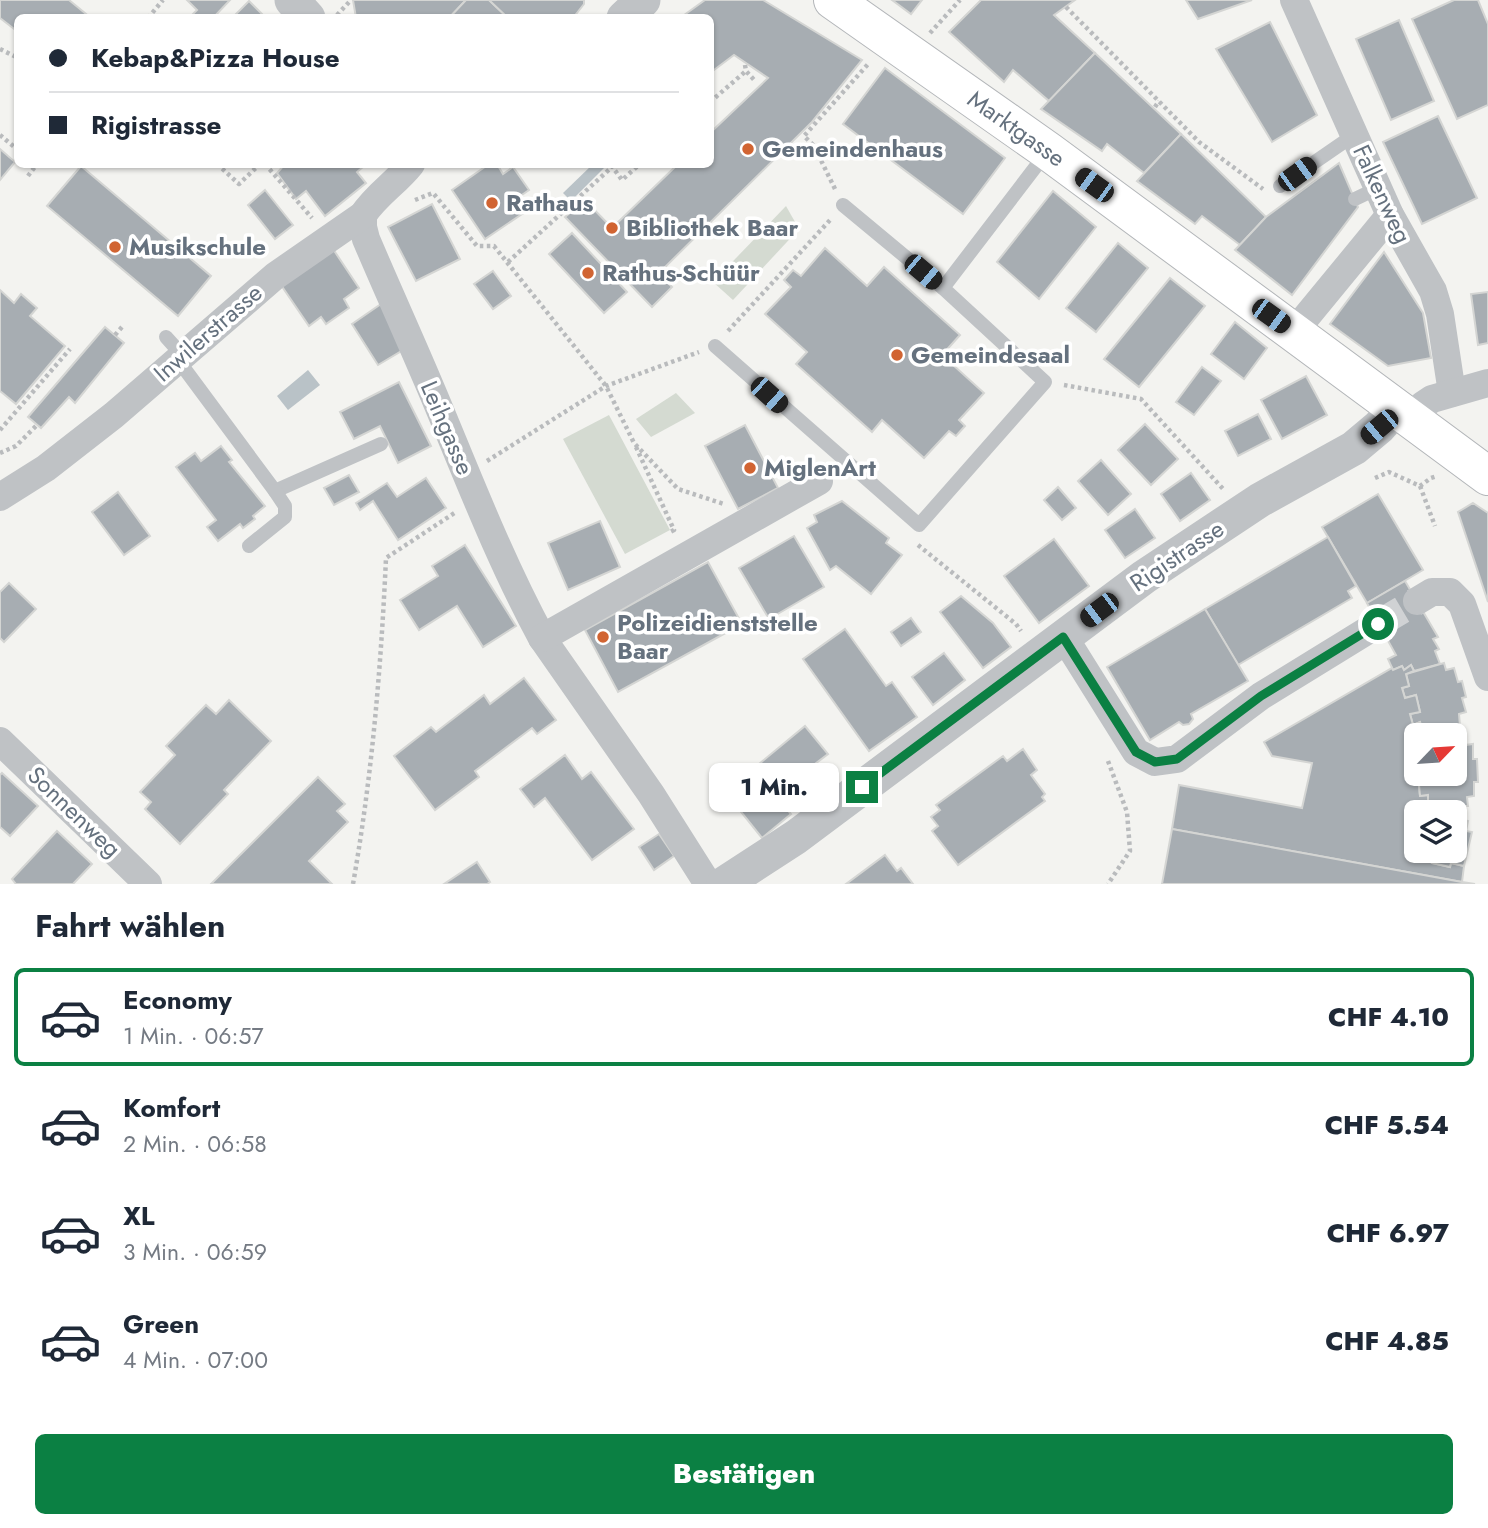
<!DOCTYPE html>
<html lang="de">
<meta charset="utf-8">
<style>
:root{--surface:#fff;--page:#f2f2f3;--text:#1f2937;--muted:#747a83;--line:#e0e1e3;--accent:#0b8043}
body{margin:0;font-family:Jost,sans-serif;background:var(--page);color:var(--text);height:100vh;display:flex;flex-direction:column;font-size:26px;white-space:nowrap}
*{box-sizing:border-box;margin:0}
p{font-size:23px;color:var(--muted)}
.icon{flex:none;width:38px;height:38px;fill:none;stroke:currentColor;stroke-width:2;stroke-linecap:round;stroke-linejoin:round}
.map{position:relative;height:884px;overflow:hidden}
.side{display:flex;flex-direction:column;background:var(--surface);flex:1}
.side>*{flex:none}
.banner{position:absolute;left:14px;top:14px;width:700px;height:154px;border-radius:10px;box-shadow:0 2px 5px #0004;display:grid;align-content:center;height:154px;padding:0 35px;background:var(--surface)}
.needle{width:46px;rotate:65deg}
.buttons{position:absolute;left:1404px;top:723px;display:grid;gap:14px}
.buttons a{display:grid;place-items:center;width:63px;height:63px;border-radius:10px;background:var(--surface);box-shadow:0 2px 5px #0004;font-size:35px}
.end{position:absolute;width:32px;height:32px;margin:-16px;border:9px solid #0b8043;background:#fff;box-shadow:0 0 0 4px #fff}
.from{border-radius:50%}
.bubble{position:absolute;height:49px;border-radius:10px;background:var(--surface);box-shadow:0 2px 5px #0004;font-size:23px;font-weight:800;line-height:49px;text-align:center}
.car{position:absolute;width:21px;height:42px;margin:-21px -10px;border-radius:9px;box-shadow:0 0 5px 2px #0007;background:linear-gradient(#222 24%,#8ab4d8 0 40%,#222 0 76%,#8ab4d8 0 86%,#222 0)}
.banner b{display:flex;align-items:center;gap:24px;height:66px;font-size:26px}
.banner b+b{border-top:2px solid var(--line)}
.banner i{width:18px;height:18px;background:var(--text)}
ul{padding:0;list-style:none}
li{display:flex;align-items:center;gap:21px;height:98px;margin:0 14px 10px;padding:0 21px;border:4px solid transparent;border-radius:10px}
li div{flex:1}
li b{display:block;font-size:26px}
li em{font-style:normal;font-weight:800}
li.on{border-color:var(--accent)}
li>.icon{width:63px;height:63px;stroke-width:1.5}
h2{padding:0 35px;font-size:32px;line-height:84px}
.cta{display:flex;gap:14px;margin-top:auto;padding:14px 35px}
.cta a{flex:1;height:80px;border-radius:10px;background:var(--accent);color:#fff;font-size:28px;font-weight:800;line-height:80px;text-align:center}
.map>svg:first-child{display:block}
</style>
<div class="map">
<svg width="1488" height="884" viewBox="0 0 1488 884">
<rect width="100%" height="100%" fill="#f3f3f0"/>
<g fill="#d4dad1">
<polygon points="786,206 799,229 733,300 713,282"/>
<polygon points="676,393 695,413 651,437 636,419"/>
<polygon points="609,415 670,530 625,554 563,439"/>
</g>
<g fill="#b9c2c7">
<polygon points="592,165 603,165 605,167 571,201 563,193"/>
<polygon points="308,370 320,385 288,410 277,396"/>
</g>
<g fill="#a7adb2" stroke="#d4d5d3" stroke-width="2">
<polygon points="0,0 69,0 91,18 18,18 18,32 0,18"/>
<polygon points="187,0 230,0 213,18 189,18 197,10"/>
<polygon points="353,0 466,0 449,18 356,18"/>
<polygon points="466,0 489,0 508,18 449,18"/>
<polygon points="489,0 584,0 584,4 573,18 508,18"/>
<polygon points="705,0 763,0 862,60 812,122 659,273 672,287 652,307 565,217 585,200 612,228 678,164 710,164 710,133 768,78 734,55 710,73 710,18 680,18"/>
<polygon points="892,0 922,0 911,14"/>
<polygon points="981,0 1075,0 1054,15 1095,53 1049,101 1013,70 1004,82 949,32"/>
<polygon points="1186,0 1252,0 1198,19"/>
<polygon points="1454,0 1478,0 1488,24 1488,105 1457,119 1412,19"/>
<polygon points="249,1 266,18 232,18"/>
<polygon points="1399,20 1434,101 1391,120 1356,39"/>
<polygon points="1270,22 1317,115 1272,142 1216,49"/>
<polygon points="1095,53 1181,134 1144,173 1107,144 1102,151 1041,109"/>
<polygon points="885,68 1005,158 963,214 843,124"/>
<polygon points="1438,116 1477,198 1422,224 1383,142"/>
<polygon points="1181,134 1266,217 1240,245 1202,216 1195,224 1137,181"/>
<polygon points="0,149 15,162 0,180"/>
<polygon points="1339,163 1358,207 1292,295 1235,250 1266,217"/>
<polygon points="285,164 363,164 364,166 357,172 366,183 325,216 306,191 296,199 277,173"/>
<polygon points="489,164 497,164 503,174 513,167 529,190 519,197 528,210 485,239 452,190"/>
<polygon points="81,166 211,276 178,316 47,206"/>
<polygon points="265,190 293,225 275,239 248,205"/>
<polygon points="1053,191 1096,227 1039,299 997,262"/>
<polygon points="432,204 460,259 416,281 388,227"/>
<polygon points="572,233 627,292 604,313 549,254"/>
<polygon points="1118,243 1148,268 1096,332 1066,308"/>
<polygon points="825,248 867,286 884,267 960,335 942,355 984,393 959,420 965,426 956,436 949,431 924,458 882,420 872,432 796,364 807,352 765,314 791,287 784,280 793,270 801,276"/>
<polygon points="333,249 359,288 344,299 349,308 326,324 321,317 309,326 281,285"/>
<polygon points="1384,252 1423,313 1431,358 1388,366 1330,324"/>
<polygon points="493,271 511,296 493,309 474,284"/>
<polygon points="1170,278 1205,306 1139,387 1104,359"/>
<polygon points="0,290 14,303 21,294 37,308 30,316 65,346 16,404 0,391"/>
<polygon points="1488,292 1488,343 1478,345 1471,294"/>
<polygon points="381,304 403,350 378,365 352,324"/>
<polygon points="1235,322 1267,348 1244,379 1211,354"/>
<polygon points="105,327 124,343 75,403 69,397 41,428 28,417"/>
<polygon points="1202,367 1221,381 1194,415 1176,402"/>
<polygon points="1306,376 1327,415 1282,439 1261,400"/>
<polygon points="399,382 431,446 398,463 380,426 354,439 340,412"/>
<polygon points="1258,414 1271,439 1238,456 1225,431"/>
<polygon points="1145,424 1178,459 1151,485 1118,450"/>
<polygon points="745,425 778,488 738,509 705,446"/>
<polygon points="221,446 232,460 229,462 265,506 253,516 255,519 243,528 240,524 218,541 207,527 216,520 176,467 195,453 201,461"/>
<polygon points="1101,460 1131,494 1108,515 1078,481"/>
<polygon points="1191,473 1210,500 1180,521 1161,494"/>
<polygon points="349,475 359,492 334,505 324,488"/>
<polygon points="426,478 446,508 398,540 373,501 360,510 356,503 387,483 397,497"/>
<polygon points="1058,487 1076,508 1062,520 1044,500"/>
<polygon points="118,492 150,536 124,555 92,512"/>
<polygon points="1378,494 1423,570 1367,603 1322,527"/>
<polygon points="842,501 889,538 886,543 902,555 871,594 836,566 830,570 807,528 817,522 814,515"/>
<polygon points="1473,503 1488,513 1488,602 1458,512"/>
<polygon points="1135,509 1155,538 1125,558 1105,530"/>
<polygon points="600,521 620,567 568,590 548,543"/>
<polygon points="794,536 824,587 769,619 739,568"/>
<polygon points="1328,537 1356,586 1348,591 1352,598 1238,665 1205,609"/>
<polygon points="1054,539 1089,586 1039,623 1004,576"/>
<polygon points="465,545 516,626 483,647 457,606 419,630 400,600 438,576 432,566"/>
<polygon points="708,562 742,624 618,692 585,630"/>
<polygon points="1405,581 1438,637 1433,639 1439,649 1435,651 1440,664 1414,671 1411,665 1404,670 1402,666 1393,670 1388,659 1396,655 1367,603"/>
<polygon points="9,583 36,609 4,642 0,638 0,592"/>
<polygon points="961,596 993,623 1011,647 983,668 940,612"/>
<polygon points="1205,609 1248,681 1191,714 1193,719 1189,724 1183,725 1179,722 1150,740 1107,667"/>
<polygon points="911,618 921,632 901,646 891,632"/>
<polygon points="845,629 886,686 892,682 917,717 869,751 803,659"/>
<polygon points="944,653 965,680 933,705 912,677"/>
<polygon points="1444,663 1446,670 1454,668 1458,682 1462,681 1466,697 1462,698 1466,712 1459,714 1461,738 1454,738 1454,735 1432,735 1432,731 1423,733 1420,722 1413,725 1410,714 1420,712 1416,695 1405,698 1402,688 1409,686 1406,674"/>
<polygon points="1411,665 1414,671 1406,674 1409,686 1402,688 1405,698 1416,695 1420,712 1410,714 1413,725 1420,722 1423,733 1432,731 1432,735 1416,735 1416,774 1429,774 1429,784 1419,785 1420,796 1428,795 1428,807 1435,807 1435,812 1416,812 1416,850 1420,850 1419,857 1433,860 1432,863 1450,867 1451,863 1464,866 1462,882 1172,829 1179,785 1302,808 1312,763 1272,756 1264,742 1392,668 1393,670 1402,666 1404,670"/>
<polygon points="524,678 556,720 537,734 532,728 475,771 479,777 435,810 394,756 431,727 436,732 484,695 490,704"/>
<polygon points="229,700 271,741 224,790 228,794 180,844 145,809 151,802 140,792 175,755 166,746 206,705 216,714"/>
<polygon points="805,726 828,754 815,764 829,781 812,795 797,778 776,796 753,769"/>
<polygon points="1454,738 1465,738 1465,745 1473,744 1473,759 1477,759 1478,782 1474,782 1474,796 1467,797 1468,806 1464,806 1464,819 1454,817 1454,812 1435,812 1435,807 1428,807 1428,795 1420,796 1419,785 1429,784 1429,774 1454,774"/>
<polygon points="1023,749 1037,770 1031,775 1045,794 1042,797 1045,801 958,865 932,831 938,826 931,817 940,810 936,805 1003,756 1007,761"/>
<polygon points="565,755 582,779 591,772 634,829 592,860 545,798 534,807 520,789"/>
<polygon points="753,769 791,814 762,838 725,792"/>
<polygon points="2,773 38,806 10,836 0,827 0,775"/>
<polygon points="318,777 345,804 337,811 348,822 309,861 332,884 211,884"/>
<polygon points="1454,818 1468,821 1466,831 1472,832 1464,866 1451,863 1450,867 1432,863 1433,860 1419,857 1420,850 1454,850"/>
<polygon points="1172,829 1462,882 1475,884 1162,884"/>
<polygon points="57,831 92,864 73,884 16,884 12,879"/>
<polygon points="659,834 674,856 654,870 639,847"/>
<polygon points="885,855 897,871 901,868 913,884 846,884"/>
<polygon points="477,862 490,882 487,884 444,884"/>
</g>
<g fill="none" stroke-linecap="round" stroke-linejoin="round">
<polyline stroke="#d0d2d4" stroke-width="28" stroke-dasharray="28 14" stroke-linecap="butt" points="1378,624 1417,601"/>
<g stroke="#b3b6b9" stroke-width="40">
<g id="primary">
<path id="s1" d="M 833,0 L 1048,151 L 1488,476"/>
</g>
</g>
<g stroke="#b9bbbd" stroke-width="4.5" stroke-dasharray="3.5 3.5" stroke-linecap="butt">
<polyline points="1066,7 1199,142 1263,189"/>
<polyline points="337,15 351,0"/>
<polyline points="148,18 163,0"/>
<polyline points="930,33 960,0"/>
<polyline points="0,49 18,58"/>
<polyline points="745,65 746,71 756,82"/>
<polyline points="710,102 746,71"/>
<polyline points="1155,107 1159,101"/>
<polyline points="0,135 18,150"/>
<polyline points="217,164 239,184 260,164"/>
<polyline points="265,164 312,218"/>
<polyline points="611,165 622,180 640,164"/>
<polyline points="28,176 37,164"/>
<polyline points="835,189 814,146 804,136 869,63"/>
<polyline points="415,200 433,193 477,246 494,246 606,386 634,443 678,489 724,504"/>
<polyline points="508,262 612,167"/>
<polyline points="728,331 831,219"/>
<polyline points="115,335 122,327"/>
<polyline points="1064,385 1141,399 1224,490"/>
<polyline points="0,430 70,349"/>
<polyline points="636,447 674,530 670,532"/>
<polyline points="0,453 16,446 37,425"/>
<polyline points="487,461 606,386 699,352"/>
<polyline points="1375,478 1389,472 1420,486 1431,478 1437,476"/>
<polyline points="1420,486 1435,526"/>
<polyline points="918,545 1016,624 1021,631"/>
<polyline points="1108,761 1127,812 1130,851 1108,884"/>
<path d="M 353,884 C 372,776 381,668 386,558 L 456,512"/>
</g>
<g stroke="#bfc2c5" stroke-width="14">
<polyline points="1280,186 1354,135"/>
<polyline points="1355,199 1378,188"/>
<polyline points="843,205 943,288"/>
<polyline points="166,337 183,356"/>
<polyline points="715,346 919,525 1045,382 943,288 1047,152"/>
<polyline points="178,360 275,491 381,444"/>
<polyline points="249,546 285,517 285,506 275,491"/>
</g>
<g stroke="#bfc2c5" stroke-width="28">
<polyline points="1294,0 1390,215 1433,291 1440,314 1452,393"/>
<path d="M 363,215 L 363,227 L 366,239 C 391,298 418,356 442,415 C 473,490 503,566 542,638 L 651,794 L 708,884"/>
<polyline points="1293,333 1390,215"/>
<polyline points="1412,420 1423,405 1432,399 1488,383"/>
<path d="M 0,497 L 46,468 L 114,415 L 275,276 L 363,215 C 376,195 396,183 411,164"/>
<polyline points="1417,601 1432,592 1450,592 1462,604 1488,677"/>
<polyline points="1064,637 1136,752 1155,762 1177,759 1261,696 1378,624"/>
<polyline points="542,638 819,481"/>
<polyline points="0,741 148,884"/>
</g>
<g stroke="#bfc2c5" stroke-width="35">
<polyline points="292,0 308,18"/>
<polyline points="624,18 643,0"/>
<polyline points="724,884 796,837 1144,577 1260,500 1354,448 1379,427 1396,408"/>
</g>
<use href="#primary" stroke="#fff" stroke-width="38"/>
</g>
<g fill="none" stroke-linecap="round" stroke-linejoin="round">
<polyline stroke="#0b8043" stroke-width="9" points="862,787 1063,637 1136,752 1155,762 1177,759 1261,696 1378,624"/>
</g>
<g fill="#d16432" stroke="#fff" stroke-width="2.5">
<circle cx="748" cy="149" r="7"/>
<circle cx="492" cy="203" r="7"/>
<circle cx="612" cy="228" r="7"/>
<circle cx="115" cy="247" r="7"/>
<circle cx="588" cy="273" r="7"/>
<circle cx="897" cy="355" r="7"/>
<circle cx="750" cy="468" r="7"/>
<circle cx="603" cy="637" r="7"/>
</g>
<g text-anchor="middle" stroke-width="7" stroke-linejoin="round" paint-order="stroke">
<g font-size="24" fill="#65717e" stroke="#fff">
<text dy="8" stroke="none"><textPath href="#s1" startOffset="224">Marktgasse</textPath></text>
<text transform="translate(1382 194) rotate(65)" y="8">Falkenweg</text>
<text transform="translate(208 333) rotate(-41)" y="8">Inwilerstrasse</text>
<text transform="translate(447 428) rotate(67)" y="8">Leihgasse</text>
<text transform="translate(1177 556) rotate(-34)" y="8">Rigistrasse</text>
<text transform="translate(74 812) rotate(44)" y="8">Sonnenweg</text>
</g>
<g font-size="24" font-weight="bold" fill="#65717e" stroke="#fff" text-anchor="start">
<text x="762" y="157">Gemeindenhaus</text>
<text x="506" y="211">Rathaus</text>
<text x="626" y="236">Bibliothek Baar</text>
<text x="129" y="255">Musikschule</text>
<text x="602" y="281">Rathus-Schüür</text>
<text x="911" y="363">Gemeindesaal</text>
<text x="764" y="476">MiglenArt</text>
<text x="617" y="631">Polizeidienststelle<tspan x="617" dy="28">Baar</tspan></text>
</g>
</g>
</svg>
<div class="buttons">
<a><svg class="needle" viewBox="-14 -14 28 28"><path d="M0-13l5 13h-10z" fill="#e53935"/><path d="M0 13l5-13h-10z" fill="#747a83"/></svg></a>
<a><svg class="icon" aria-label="layers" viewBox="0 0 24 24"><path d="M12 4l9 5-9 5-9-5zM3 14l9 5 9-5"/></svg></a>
</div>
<i class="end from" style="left:1378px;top:624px"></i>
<i class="end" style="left:862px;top:787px"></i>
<div class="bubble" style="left:709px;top:763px;width:130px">1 Min.</div>
<i class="car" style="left:1297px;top:174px;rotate:54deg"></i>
<i class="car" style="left:1094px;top:185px;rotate:306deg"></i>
<i class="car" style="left:923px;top:272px;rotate:130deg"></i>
<i class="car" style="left:1271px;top:316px;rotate:126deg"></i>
<i class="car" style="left:769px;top:395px;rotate:132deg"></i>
<i class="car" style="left:1379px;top:427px;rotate:230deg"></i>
<i class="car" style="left:1099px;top:610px;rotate:233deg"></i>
<div class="banner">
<b><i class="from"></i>Kebap&amp;Pizza House</b>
<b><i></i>Rigistrasse</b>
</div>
</div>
<section class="side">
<h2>Fahrt wählen</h2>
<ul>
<li class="on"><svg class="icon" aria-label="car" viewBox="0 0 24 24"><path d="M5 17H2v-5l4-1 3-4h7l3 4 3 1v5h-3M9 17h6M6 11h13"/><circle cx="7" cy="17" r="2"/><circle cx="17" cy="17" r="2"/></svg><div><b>Economy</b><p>1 Min. · 06:57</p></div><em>CHF 4.10</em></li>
<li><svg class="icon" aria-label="car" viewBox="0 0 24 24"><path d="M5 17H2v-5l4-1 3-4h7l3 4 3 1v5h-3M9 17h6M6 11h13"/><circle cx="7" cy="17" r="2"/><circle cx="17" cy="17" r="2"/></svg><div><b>Komfort</b><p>2 Min. · 06:58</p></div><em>CHF 5.54</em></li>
<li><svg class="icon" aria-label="car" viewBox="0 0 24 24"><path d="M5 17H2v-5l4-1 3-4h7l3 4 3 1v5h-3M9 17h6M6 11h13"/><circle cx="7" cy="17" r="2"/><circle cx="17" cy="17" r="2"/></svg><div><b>XL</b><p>3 Min. · 06:59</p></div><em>CHF 6.97</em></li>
<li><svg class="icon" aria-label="car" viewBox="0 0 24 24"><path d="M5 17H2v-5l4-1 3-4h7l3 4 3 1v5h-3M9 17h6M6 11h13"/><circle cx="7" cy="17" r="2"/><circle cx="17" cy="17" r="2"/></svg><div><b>Green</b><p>4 Min. · 07:00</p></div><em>CHF 4.85</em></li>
</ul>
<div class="cta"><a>Bestätigen</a></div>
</section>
